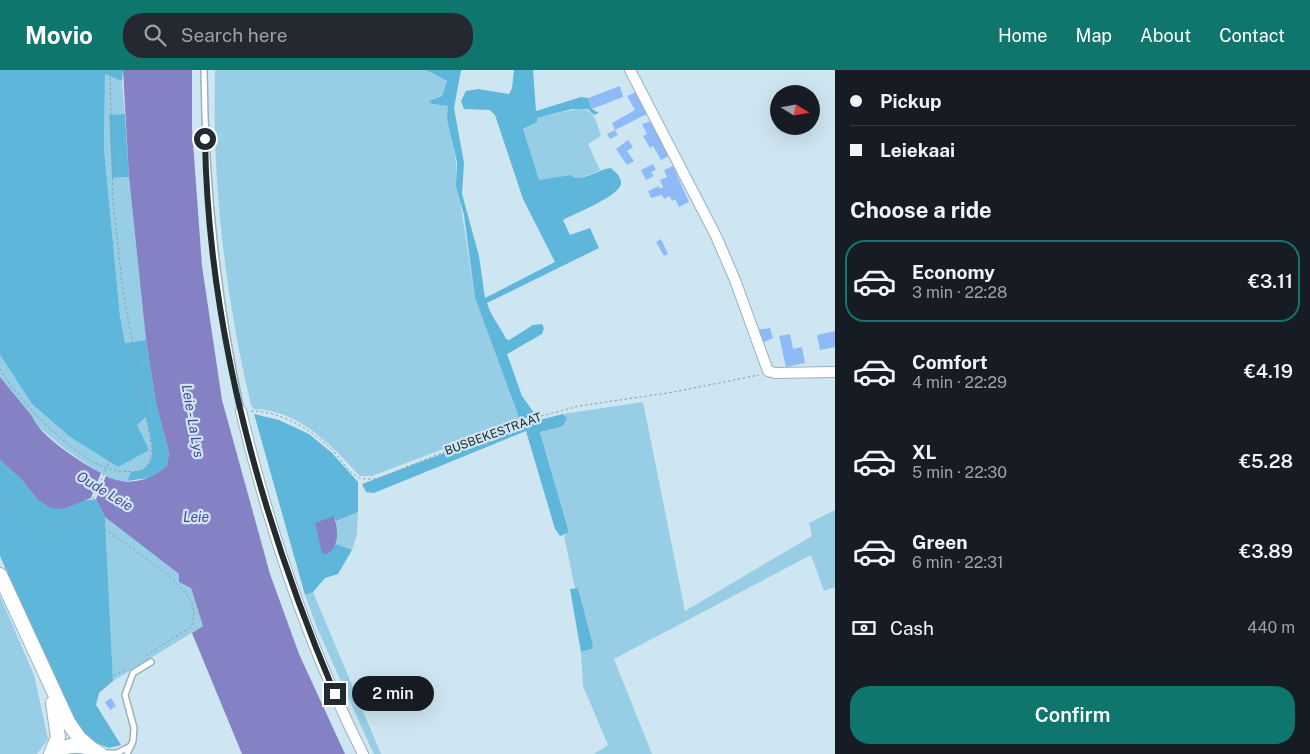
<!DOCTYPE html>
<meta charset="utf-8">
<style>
:root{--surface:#171b24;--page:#242831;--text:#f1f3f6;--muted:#9ea1a6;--line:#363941;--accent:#0f766e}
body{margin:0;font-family:"Public Sans",sans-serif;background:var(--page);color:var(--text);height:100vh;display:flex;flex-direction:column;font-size:19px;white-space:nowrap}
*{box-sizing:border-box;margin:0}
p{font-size:16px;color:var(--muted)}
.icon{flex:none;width:28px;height:28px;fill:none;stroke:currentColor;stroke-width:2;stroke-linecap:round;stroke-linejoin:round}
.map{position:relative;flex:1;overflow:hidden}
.drawer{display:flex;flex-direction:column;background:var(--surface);width:475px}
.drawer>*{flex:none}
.banner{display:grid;align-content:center;height:110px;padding:0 15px;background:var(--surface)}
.needle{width:32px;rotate:101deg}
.controls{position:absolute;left:770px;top:15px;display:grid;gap:10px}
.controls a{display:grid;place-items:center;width:50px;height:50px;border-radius:50%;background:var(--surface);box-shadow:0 5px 20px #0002;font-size:25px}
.end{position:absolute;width:22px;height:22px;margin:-11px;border:6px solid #222b2f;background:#fff;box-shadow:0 0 0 2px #fff}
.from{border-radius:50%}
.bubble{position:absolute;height:35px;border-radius:18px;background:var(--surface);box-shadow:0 5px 20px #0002;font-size:16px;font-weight:600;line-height:35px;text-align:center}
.banner b{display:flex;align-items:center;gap:18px;height:48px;font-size:19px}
.banner b+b{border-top:1px solid var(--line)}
.banner i{width:12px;height:12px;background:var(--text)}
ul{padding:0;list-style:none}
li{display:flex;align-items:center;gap:15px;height:82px;margin:0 10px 8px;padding:0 5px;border:2px solid transparent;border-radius:20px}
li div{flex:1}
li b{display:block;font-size:19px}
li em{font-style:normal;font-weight:600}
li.active{border-color:var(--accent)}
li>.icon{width:45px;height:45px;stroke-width:1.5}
h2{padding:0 15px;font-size:22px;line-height:60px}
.pay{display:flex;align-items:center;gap:12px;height:55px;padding:0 15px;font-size:19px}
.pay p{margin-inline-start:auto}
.cta{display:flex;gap:10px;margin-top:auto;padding:10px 15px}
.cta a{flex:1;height:58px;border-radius:20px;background:var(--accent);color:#fff;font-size:20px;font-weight:600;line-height:58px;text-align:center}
header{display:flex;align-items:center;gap:30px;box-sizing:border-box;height:70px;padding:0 25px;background:var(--accent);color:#fff}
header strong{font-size:24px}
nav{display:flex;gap:28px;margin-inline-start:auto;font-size:18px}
.search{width:350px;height:45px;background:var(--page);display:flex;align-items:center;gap:12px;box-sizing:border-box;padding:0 18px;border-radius:20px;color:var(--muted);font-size:19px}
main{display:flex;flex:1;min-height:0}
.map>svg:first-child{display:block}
</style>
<header>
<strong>Movio</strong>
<div class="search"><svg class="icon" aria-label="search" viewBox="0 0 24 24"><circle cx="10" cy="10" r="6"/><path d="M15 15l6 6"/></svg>Search here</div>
<nav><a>Home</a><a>Map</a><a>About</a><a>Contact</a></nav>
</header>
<main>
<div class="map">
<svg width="835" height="684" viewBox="0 0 835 684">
<rect width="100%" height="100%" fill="#cee6f1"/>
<g fill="#97cee6">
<path d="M 215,0 L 426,0 L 447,11 L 442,26 L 430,31 L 432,34 L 449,36 C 446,58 458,80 456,104 L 475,228 L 520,350 L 372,406 L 360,406 C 331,375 299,340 254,339 L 251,335 C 225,225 212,113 215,0 Z"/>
<polygon points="105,3 122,11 125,44 109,45 112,108 129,107 146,270 125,273 120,246 104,79"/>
<path d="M 581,38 C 595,41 597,53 601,66 L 588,74 L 600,100 C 590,104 578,112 569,105 L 539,111 L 523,59 L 537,52 L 536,48 Z"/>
<path d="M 0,285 L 32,334 L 70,367 L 118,397 L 137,354 L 146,347 C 150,368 163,400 131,402 L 127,411 L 116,411 L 95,400 L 65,379 L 34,353 L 32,346 L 0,307 Z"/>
<polygon points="643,332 685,541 812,466 809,453 835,440 835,517 824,521 811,485 614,589 652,684 594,684 608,675 583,616 581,582 591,579 578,518 575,518 564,466 568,463 568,459 540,361 563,356 566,346 563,344"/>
<polygon points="358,442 357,464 352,480 336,474 336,451"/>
<polygon points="105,447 179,504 191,518 203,556 113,611"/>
<polygon points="313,522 381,684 374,684 370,676 318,560 305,525"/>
<polygon points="0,526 34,605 48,669 37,684 0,684"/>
</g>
<g fill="#5eb7da">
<path d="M 0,0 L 123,0 L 122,11 L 105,4 L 104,79 L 120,246 L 125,273 L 146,270 L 156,333 L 169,383 L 167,396 L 155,407 L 127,411 L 131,402 C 163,400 150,368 146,347 L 137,355 L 149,380 L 118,397 L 70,367 L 32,334 L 0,285 Z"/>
<path d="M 426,0 L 461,0 L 454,38 L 464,93 L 462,124 L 479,186 L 485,228 L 555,192 L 523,129 L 495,45 L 490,40 L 464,39 L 461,31 L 466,21 L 478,19 L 509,24 L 512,18 L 514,0 L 533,0 L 536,41 L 581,27 L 588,28 L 592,39 L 599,43 L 594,45 L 588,39 L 572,39 L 537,48 L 537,52 L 523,59 L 539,110 L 570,105 C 580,114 598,99 611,98 C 615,102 622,107 621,114 C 618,127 575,143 563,150 L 570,165 L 590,158 L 599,178 L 487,233 C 491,247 500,256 506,269 L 509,270 L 533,255 L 542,254 L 544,258 L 542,264 L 507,284 L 522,326 L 534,343 L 532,346 L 520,350 L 475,228 L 464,145 L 456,116 L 457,92 L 447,49 L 448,36 L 432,34 L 429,31 L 442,26 L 447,11 Z"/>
<polygon points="125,44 129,107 112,108 109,45"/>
<polygon points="254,344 279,350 309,364 332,383 358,412 358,442 336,451 334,446 327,484 336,474 352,480 338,504 325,508 313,522 305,525"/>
<polygon points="563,344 567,348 563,356 540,362 568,459 568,463 560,466 555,459 526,361 374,423 366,422 362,414 516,356"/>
<polygon points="0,390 21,409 38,430 63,439 80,431 96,429 105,447 113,611 99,623 96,635 121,675 109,678 89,670 70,646 0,486"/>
<polygon points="578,518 593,576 591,579 581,582 570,519"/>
</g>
<g fill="#8482c4">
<path d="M 123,0 L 192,0 L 192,59 L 202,196 L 222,330 L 270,504 L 299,584 L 345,684 L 242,684 L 192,563 L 203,556 L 191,518 L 179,512 L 179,504 L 105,447 L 96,429 L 106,406 C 126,417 151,411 167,396 L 169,383 L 156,333 L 146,270 L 129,107 Z"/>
<path d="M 0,307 L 32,346 C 38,365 83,394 101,403 L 91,428 L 63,439 L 51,438 L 38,430 L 21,409 L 0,390 Z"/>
<path d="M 334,446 C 338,459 340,477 327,484 L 322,483 L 315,453 Z"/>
</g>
<g fill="#8ebbf7">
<polygon points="620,16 623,27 592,39 588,28"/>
<polygon points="636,22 647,44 615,60 612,53 635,40 627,26"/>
<polygon points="651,51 670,85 661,90 653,76 650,78 643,66 647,64 642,54"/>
<polygon points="615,60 618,65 610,69 607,64"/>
<polygon points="628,70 633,77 627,81 634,91 627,95 616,79"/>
<polygon points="653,94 656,100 651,102 654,106 646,110 641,100"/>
<polygon points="673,96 689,132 679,137 675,129 672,131 670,126 664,129 662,125 651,128 648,121 659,116 660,119 663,117 660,110 667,107 664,100"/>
<polygon points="661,169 668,184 664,186 656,172"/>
<polygon points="770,258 773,268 760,274 756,260"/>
<polygon points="835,261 835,277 820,280 817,265"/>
<polygon points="790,264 793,279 802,277 805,293 786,297 779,266"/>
<polygon points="111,628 116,636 110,640 105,632"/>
</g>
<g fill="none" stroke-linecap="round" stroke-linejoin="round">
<g stroke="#99b1bb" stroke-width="8">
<g id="lane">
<path d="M 204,0 C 205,115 217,228 241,341"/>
<polyline points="101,683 117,683 131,676"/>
<polyline points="127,684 133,671 134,658 125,625 133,603 151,592"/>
</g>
</g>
<g stroke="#99b1bb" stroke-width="12">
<g id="street">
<polyline points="630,0 716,166 735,210 768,301 775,303 835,302"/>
<path d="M 241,341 C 269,459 308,575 363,684"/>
</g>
</g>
<g stroke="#99b1bb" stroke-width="16">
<g id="secondary">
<polyline points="0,505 68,652 79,668 92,679"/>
<polyline points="51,684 58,667 53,633"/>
<path d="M 52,684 C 67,673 85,673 100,684"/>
</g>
</g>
<g stroke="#8b9da5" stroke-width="1" stroke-dasharray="2.5 2.5" stroke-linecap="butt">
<path d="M 0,299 C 19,332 68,381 103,397 C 115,402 129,402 142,401 C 151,393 152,386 151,373 L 123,221 L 113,132 L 110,0"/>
<path d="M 251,341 C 280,341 310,359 330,378 C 339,386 348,403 360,408 C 367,410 373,409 379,408 L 519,352 L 579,336 L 674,322 L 759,305"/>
<polyline points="112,385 137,329 142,326"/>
<polyline points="0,435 23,440 46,459 87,446"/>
<path d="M 89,438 L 87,444 L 90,449 C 116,468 173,503 189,528 C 195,537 195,548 191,557 L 145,586"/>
<path d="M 119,675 L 93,635 C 95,615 111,608 127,598"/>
</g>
<use href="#lane" stroke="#fff" stroke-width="5"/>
<use href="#street" stroke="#fff" stroke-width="10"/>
<use href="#secondary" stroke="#fff" stroke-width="14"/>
<polyline stroke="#8b9da5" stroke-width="1" stroke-dasharray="2.5 2.5" stroke-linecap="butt" points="89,438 112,385"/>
</g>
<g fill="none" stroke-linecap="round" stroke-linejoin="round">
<path stroke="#222b2f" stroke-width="6" d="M 205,69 C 208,260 261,449 335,624"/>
</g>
<g text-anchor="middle" stroke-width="4.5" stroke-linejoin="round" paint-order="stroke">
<g font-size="12" fill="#222b2f" stroke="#cee6f1">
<text transform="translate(493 364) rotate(-20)" y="4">BUSBEKESTRAAT</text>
</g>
<g font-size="14" font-style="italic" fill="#4d4495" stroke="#cee6f1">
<text transform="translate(193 351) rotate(80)" y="5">Leie - La Lys</text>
<text transform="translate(105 421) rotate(31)" y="5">Oude Leie</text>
<text x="196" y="452">Leie</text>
</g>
</g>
</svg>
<div class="controls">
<a><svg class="needle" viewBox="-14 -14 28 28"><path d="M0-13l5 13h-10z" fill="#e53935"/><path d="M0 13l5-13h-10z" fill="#9ea1a6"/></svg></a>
</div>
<i class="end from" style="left:205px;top:69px"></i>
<i class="end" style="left:335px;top:624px"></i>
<div class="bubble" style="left:352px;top:606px;width:82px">2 min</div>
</div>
<section class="drawer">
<div class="banner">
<b><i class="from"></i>Pickup</b>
<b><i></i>Leiekaai</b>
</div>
<h2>Choose a ride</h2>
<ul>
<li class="active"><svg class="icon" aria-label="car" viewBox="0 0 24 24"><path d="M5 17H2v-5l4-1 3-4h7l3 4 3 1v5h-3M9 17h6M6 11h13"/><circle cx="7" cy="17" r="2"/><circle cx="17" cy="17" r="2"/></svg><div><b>Economy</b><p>3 min · 22:28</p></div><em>€3.11</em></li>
<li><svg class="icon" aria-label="car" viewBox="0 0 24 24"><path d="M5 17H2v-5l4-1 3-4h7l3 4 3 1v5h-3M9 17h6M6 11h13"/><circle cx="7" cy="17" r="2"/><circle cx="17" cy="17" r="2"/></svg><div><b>Comfort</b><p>4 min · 22:29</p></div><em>€4.19</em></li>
<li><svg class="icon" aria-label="car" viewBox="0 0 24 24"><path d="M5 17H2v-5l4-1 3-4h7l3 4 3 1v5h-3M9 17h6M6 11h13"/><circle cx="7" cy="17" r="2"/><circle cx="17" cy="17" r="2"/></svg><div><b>XL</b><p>5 min · 22:30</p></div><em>€5.28</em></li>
<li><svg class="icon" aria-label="car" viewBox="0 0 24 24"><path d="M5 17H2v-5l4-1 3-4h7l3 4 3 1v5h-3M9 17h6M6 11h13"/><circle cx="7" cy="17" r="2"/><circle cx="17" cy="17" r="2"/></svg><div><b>Green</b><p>6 min · 22:31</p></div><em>€3.89</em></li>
</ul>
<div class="pay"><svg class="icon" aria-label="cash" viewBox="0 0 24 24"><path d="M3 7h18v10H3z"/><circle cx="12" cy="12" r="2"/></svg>Cash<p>440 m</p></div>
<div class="cta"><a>Confirm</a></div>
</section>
</main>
